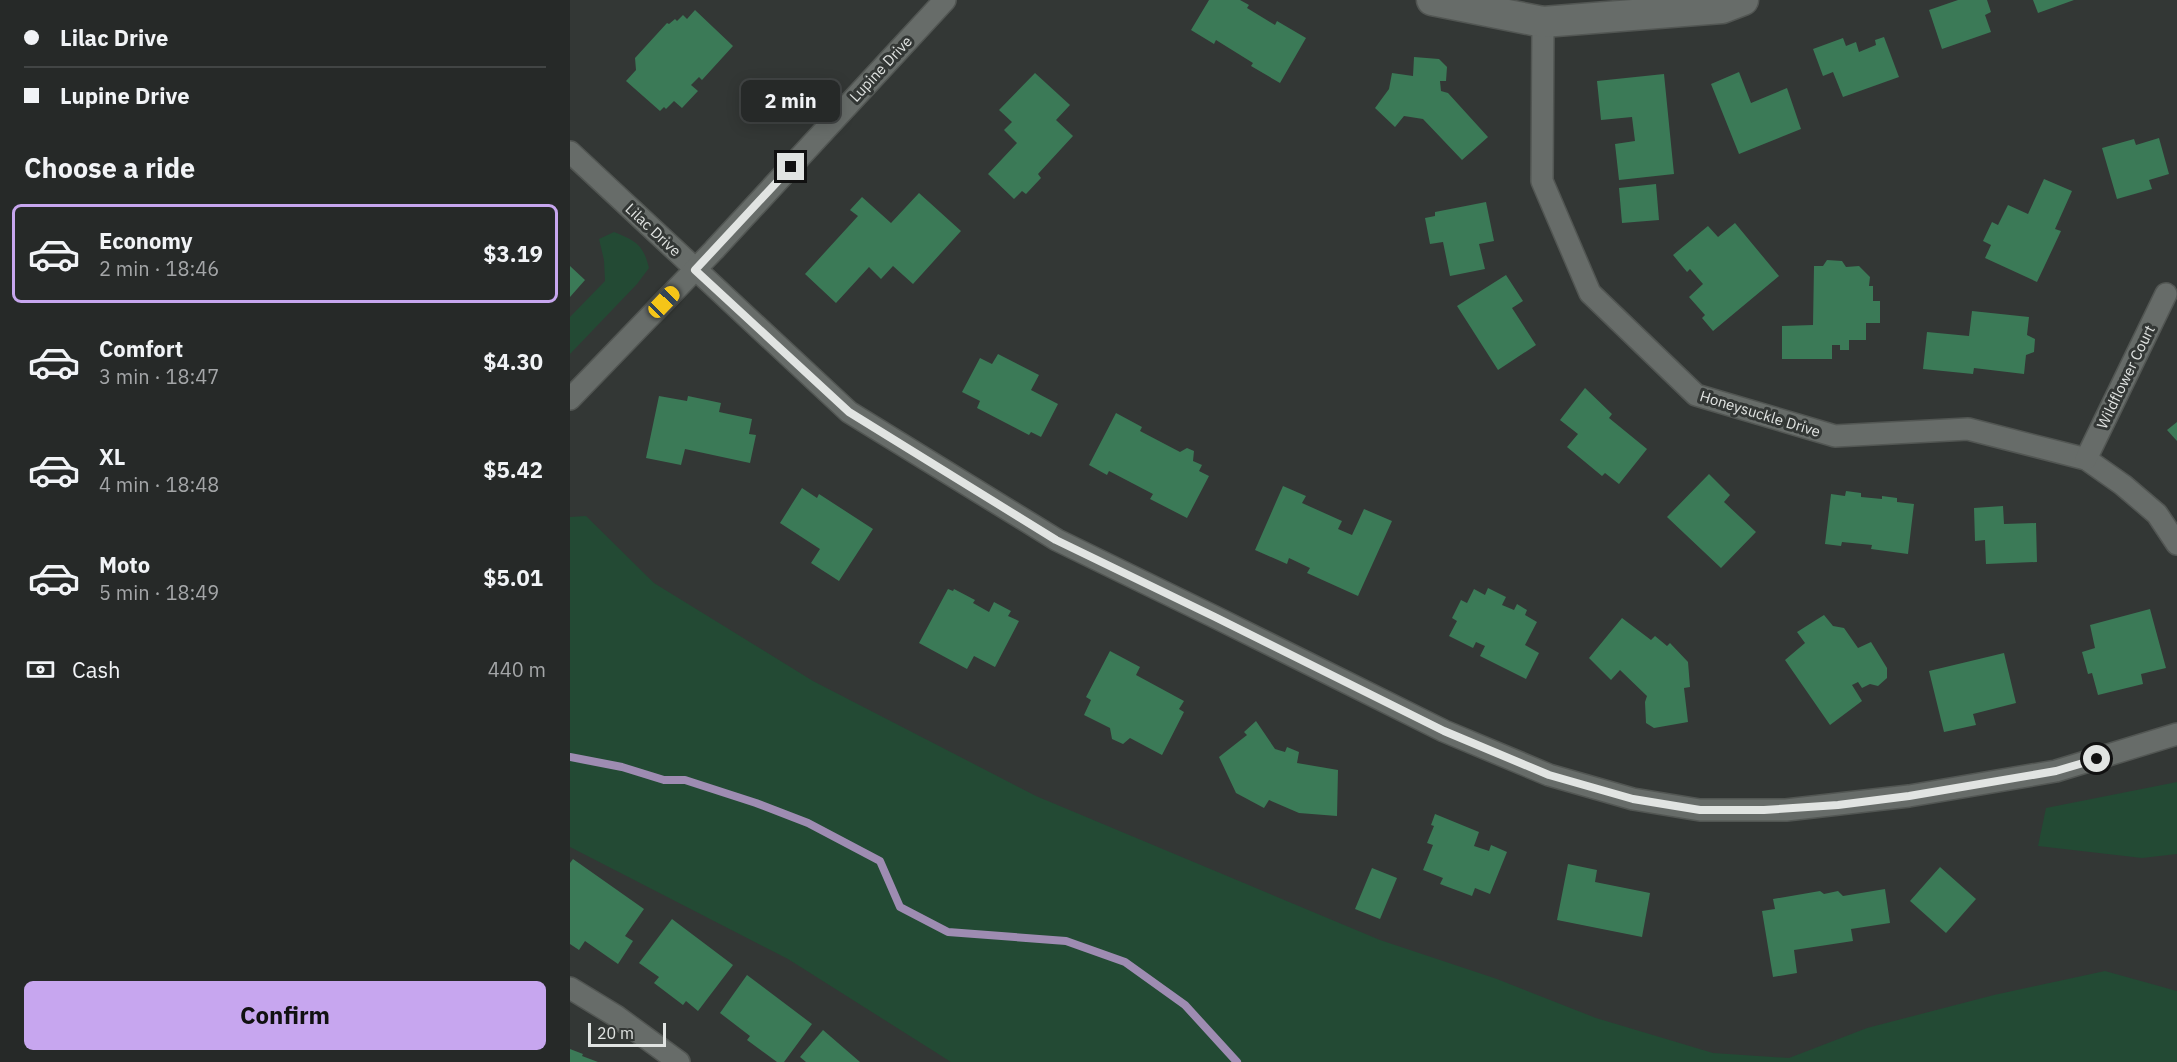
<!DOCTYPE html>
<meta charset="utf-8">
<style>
:root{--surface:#262928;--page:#323534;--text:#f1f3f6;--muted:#a4a6a8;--line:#424545;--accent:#c7a6ef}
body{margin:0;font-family:"IBM Plex Sans",sans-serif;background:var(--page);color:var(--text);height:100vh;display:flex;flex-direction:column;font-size:22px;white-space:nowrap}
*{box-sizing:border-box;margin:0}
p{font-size:20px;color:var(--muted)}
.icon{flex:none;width:33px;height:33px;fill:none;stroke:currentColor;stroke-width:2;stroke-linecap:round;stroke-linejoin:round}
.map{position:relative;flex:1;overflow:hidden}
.panel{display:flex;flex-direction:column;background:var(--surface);width:570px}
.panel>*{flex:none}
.top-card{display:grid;align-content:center;height:132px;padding:0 24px;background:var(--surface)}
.scale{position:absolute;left:18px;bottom:15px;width:78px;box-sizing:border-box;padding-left:6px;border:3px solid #e1e4e2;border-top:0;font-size:16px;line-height:21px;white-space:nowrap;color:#e1e4e2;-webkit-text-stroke:4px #333735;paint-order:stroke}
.end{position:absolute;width:27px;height:27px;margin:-14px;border:8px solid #e1e4e2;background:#111;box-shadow:0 0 0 3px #111}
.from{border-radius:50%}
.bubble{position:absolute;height:42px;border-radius:9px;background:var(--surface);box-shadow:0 3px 15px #0003,0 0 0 2px var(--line);font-size:20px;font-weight:800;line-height:42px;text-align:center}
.car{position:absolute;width:18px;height:36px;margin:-18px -9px;border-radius:8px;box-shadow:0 0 4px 2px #0007;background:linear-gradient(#f5c518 24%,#345 0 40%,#f5c518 0 76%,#345 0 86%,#f5c518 0)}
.top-card b{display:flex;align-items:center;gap:21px;height:57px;font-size:22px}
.top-card b+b{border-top:2px solid var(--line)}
.top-card i{width:15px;height:15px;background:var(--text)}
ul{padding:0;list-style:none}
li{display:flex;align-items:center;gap:18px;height:99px;margin:0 12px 9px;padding:0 12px;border:3px solid transparent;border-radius:9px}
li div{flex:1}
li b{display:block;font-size:22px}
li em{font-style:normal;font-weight:800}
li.on{border-color:var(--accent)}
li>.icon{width:54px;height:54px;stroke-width:1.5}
h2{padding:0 24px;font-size:27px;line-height:72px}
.pay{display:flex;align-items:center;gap:15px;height:66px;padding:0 24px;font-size:22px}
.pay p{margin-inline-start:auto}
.cta{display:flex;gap:12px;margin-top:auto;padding:12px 24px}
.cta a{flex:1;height:69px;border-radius:9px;background:var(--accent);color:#111;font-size:24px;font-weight:800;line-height:69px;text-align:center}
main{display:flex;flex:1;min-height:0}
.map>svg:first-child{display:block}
</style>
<main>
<section class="panel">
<div class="top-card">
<b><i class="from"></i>Lilac Drive</b>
<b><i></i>Lupine Drive</b>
</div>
<h2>Choose a ride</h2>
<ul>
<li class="on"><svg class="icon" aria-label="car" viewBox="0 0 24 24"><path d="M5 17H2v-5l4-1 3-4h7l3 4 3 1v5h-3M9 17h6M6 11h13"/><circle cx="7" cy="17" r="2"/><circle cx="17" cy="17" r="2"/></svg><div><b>Economy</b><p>2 min · 18:46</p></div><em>$3.19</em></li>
<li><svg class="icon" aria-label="car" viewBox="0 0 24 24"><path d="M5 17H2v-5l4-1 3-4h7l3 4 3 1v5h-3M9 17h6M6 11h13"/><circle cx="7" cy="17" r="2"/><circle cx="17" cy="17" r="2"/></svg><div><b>Comfort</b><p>3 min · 18:47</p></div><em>$4.30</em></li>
<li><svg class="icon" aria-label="car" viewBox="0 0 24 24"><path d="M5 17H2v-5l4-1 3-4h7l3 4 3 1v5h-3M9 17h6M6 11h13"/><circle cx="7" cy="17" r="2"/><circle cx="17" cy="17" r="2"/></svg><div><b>XL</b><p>4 min · 18:48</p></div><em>$5.42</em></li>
<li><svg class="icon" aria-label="car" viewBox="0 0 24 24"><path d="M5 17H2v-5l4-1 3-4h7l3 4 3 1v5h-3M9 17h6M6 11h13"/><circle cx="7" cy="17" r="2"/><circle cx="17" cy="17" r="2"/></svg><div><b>Moto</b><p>5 min · 18:49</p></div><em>$5.01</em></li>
</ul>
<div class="pay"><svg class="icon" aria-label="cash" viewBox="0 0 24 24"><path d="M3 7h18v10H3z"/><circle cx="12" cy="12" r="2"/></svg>Cash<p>440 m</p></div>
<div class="cta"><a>Confirm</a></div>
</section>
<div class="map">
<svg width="1607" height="1062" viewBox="0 0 1607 1062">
<rect width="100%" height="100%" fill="#333735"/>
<g fill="#234a34">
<path d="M 44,232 C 66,241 73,244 79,268 L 67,284 L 0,354 L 0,317 L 35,281 L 34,260 L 29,239 Z"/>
<polygon points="16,516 84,583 243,681 466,796 810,940 927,979 1026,1018 1143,1053 1219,1058 1297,1028 1424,995 1535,971 1607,991 1607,1062 381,1062 218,959 0,847 0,517"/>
<polygon points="1607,782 1607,854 1572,858 1468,846 1476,808"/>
</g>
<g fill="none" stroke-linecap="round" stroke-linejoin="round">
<polyline stroke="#9e8cb2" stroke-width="8" points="0,757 52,767 94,780 115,780 186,803 238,823 310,861 330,907 378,932 496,941 555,962 615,1005 667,1062"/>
</g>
<g fill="#3b7a57">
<polygon points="639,0 670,0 679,5 677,8 705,25 707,21 736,38 710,83 681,66 683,63 646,40 644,44 621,30"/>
<polygon points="1388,0 1417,0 1421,12 1415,15 1421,32 1372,49 1359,10"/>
<polygon points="1463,0 1504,0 1468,13"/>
<polygon points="125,10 163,46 132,80 129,77 121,85 128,91 112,108 104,101 96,109 94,107 90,111 56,81 66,70 65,58 97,23 99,24 105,19 107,21 113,15 117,19"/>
<polygon points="1314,37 1329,77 1273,97 1263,72 1253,76 1243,49 1273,38 1276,46 1286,42 1289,52 1306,45 1305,40"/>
<polygon points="844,57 869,59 877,67 876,81 870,81 871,91 878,93 918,137 892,160 853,119 834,116 825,127 805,108 819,89 822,73 843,76"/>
<polygon points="1169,72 1181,103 1217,88 1231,129 1169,154 1141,84"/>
<polygon points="465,73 500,105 486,120 503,136 468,174 471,178 456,194 452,191 444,199 418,174 447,143 434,130 442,122 429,110"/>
<polygon points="1094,74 1104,174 1049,180 1045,144 1065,141 1062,117 1031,120 1027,81"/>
<polygon points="1589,138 1599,174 1579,180 1582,189 1547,199 1532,148 1564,139 1566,145"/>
<polygon points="1474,179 1502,191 1485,229 1491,231 1467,282 1415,258 1421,245 1413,241 1422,222 1428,225 1438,205 1458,214"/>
<polygon points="1086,184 1089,220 1052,223 1049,188"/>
<polygon points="349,193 391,231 343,284 323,266 311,279 299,267 266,303 235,274 288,216 280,210 292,197 321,223"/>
<polygon points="916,202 924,241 909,244 915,269 880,276 873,242 860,244 855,218 865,216 865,212"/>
<polygon points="1165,223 1209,276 1143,331 1132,318 1135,315 1119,297 1133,284 1120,269 1117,272 1103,255 1138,226 1148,237"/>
<polygon points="1257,260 1272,261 1276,267 1289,266 1300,277 1299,286 1303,286 1303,301 1310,301 1310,323 1296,323 1296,340 1279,340 1279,350 1270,350 1270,345 1262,345 1262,359 1212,359 1212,326 1243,325 1244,266 1253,266"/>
<polygon points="0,266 15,280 0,297"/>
<polygon points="936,275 953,301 942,308 966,345 928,370 887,306"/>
<polygon points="1402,311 1459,317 1457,335 1465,339 1464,352 1456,355 1454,374 1404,368 1403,374 1353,369 1357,332 1399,336"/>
<polygon points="428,354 469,375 461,390 488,404 471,437 461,432 459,435 407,408 410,401 392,392 410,358 422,364"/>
<polygon points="1015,388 1042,414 1039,418 1077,449 1049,484 1035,473 1032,476 997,447 1008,434 990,420"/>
<polygon points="89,396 117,401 118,396 151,403 149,412 182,419 179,434 186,435 180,463 115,449 111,465 76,458"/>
<polygon points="546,413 572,427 570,431 610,452 617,448 624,451 623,461 632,465 629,471 639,476 617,518 580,499 583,494 539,471 537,475 519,465"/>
<polygon points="1607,422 1607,441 1597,430"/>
<polygon points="1139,474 1160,495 1154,502 1186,532 1151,568 1097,517"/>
<polygon points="713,486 736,496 732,503 772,521 768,529 782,535 794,509 822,521 788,596 737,573 740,568 719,558 717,564 685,550"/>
<polygon points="232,488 247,498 249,494 303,529 269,581 241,563 250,549 210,523"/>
<polygon points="1276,491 1291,493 1291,497 1312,499 1312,496 1327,498 1327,502 1344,504 1338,554 1301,549 1302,545 1272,542 1271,546 1255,544 1261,494 1275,496"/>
<polygon points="1433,506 1434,524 1466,523 1467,562 1416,564 1415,540 1405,541 1404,508"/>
<polygon points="918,588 936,597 932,605 944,610 947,604 957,610 955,615 967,622 955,645 969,653 956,679 910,656 915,646 906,642 903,648 879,636 887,621 882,618 891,600 897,603 904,589 915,595"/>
<polygon points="378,589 383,591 384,589 405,600 403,603 419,612 424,602 441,611 438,616 449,621 425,667 404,656 397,669 349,643"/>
<polygon points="1580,609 1596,668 1571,674 1573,684 1528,695 1522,673 1518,674 1512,652 1525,648 1520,625"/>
<polygon points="1254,615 1263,626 1274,628 1288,648 1301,642 1317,668 1317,678 1308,686 1300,684 1292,688 1288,682 1282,685 1292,701 1260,725 1215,660 1235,643 1227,632"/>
<polygon points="1052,618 1081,640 1085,636 1097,646 1100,643 1118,662 1120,687 1114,688 1118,722 1084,728 1076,723 1075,702 1077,696 1050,670 1041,680 1019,658"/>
<polygon points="540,651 570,667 566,675 614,701 609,709 614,712 592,755 560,738 553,744 542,739 540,728 514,715 521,700 516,697"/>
<polygon points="1434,653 1446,703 1403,714 1406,725 1374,732 1359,671"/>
<polygon points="686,721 705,749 715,752 717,747 729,752 727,763 768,770 767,816 729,813 699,800 694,808 666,793 649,757 677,735 674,732"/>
<polygon points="865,814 909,832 904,846 919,851 921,845 937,852 920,894 905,888 902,896 870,884 873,878 853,870 863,845 857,843 864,826 861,825"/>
<polygon points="3,859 74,909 55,936 63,941 48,964 15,941 9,950 0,944 0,863"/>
<polygon points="998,864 1027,870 1025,882 1080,893 1072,937 987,920"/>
<polygon points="1370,867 1406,899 1376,933 1340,901"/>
<polygon points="802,868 827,878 810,919 785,909"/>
<polygon points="1315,889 1320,923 1281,929 1283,941 1224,950 1227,973 1203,977 1192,911 1205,909 1203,899 1250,891 1254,894 1268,891 1273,896"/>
<polygon points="102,919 163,965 128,1011 116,1001 113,1005 84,983 89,977 69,963"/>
<polygon points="177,975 242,1024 214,1062 207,1062 177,1040 180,1036 150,1013"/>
<polygon points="253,1030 290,1062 236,1062 230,1057"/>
<polygon points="0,1049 13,1054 12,1056 28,1062 0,1062"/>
</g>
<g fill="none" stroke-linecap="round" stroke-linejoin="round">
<g stroke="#525653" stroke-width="24">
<g id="street">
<polyline points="973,22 972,181 1020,293 1126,395 1265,436 1398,429 1516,459 1553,485 1587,514 1607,544"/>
<polyline points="0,152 279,412 487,540 645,617 874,731 979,775 1063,799 1130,810 1216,810 1339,796 1486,771 1607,734"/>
<polyline points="0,399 144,250 375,0"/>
<polyline points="1516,459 1596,294"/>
<polyline points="0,988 46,1016 109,1062"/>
</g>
</g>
<g stroke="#525653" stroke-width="33">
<polyline id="secondary" points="862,0 973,22 1152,8 1173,0"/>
</g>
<use href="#street" stroke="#676c69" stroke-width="21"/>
<use href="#secondary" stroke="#676c69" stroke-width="30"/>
</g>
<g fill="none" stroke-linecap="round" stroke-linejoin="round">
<polyline stroke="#e1e4e2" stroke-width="8" points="221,167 125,270 279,412 486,540 645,617 874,731 979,775 1063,799 1130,810 1194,810 1268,805 1339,796 1486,771 1527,759"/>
</g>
<g text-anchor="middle" stroke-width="6" stroke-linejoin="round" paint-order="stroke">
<g font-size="15" fill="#e1e4e2" stroke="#333735">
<text transform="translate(311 69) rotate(-47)" y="5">Lupine Drive</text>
<text transform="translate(83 230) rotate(43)" y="5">Lilac Drive</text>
<text transform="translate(1556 377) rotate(-64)" y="5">Wildflower Court</text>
<text transform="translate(1190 414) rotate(17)" y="5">Honeysuckle Drive</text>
</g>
</g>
</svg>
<div class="scale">20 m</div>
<i class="end from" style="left:1527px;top:759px"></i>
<i class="end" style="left:221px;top:167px"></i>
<div class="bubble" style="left:171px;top:80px;width:99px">2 min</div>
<i class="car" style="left:94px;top:302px;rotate:44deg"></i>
</div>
</main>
